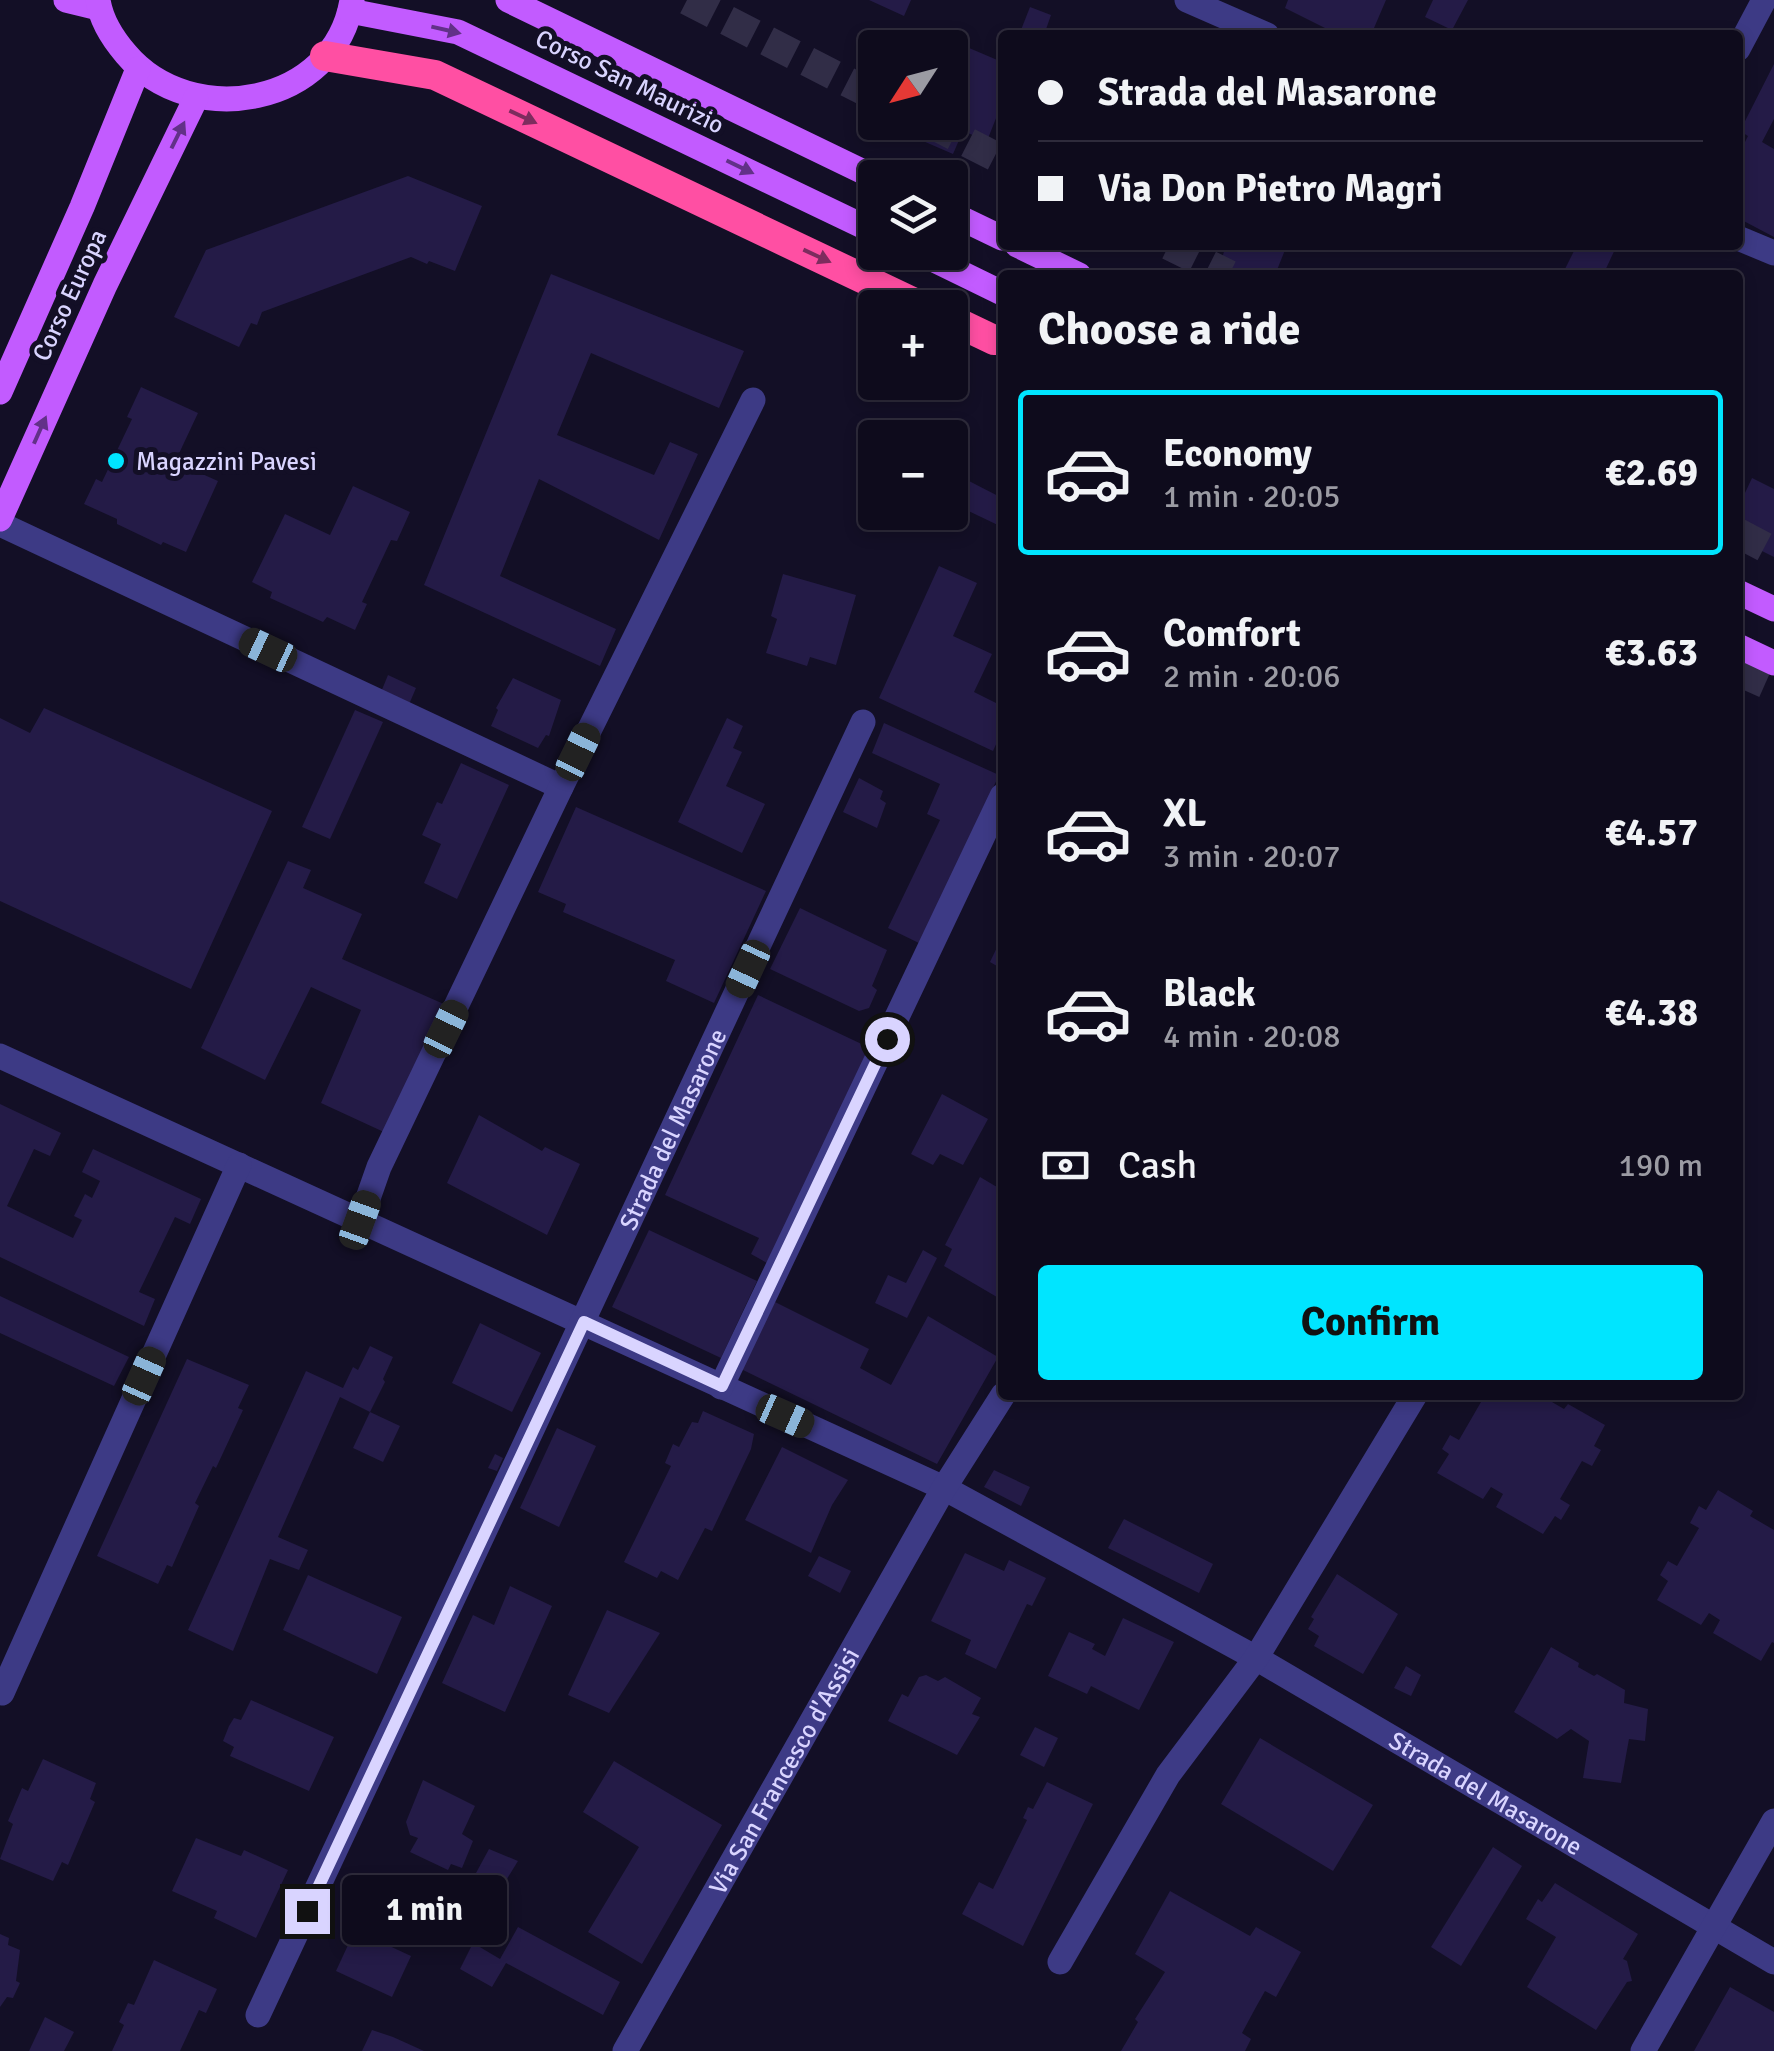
<!DOCTYPE html>
<meta charset="utf-8">
<style>
:root{--surface:#0e0b1c;--page:#171425;--text:#f1f3f6;--muted:#9b9ba3;--line:#2e2b3b;--accent:#00e5ff}
body{margin:0;font-family:Signika,sans-serif;background:var(--page);color:var(--text);height:100vh;display:flex;flex-direction:column;font-size:38px;white-space:nowrap}
*{box-sizing:border-box;margin:0}
p{font-size:32px;color:var(--muted)}
.icon{flex:none;width:55px;height:55px;fill:none;stroke:currentColor;stroke-width:2;stroke-linecap:round;stroke-linejoin:round}
.map{position:relative;flex:1;overflow:hidden}
.side{position:absolute;left:998px;top:270px;width:745px;height:1130px;display:flex;flex-direction:column;background:var(--surface);border-radius:10px;box-shadow:0 5px 15px #0003,0 0 0 2px var(--line)}
.side>*{flex:none}
.hud{position:absolute;left:998px;top:30px;width:745px;height:220px;border-radius:10px;box-shadow:0 5px 15px #0003,0 0 0 2px var(--line);display:grid;align-content:center;height:220px;padding:0 40px;background:var(--surface)}
.needle{width:65px;rotate:234deg}
.fabs{position:absolute;left:858px;top:30px;display:grid;gap:20px}
.fabs a{display:grid;place-items:center;width:110px;height:110px;border-radius:10px;background:var(--surface);box-shadow:0 5px 15px #0003,0 0 0 2px var(--line);font-size:50px}
.end{position:absolute;width:45px;height:45px;margin:-22px;border:12px solid #d9d4ff;background:#111;box-shadow:0 0 0 5px #111}
.from{border-radius:50%}
.bubble{position:absolute;height:70px;border-radius:10px;background:var(--surface);box-shadow:0 5px 15px #0003,0 0 0 2px var(--line);font-size:32px;font-weight:700;line-height:70px;text-align:center}
.car{position:absolute;width:30px;height:60px;margin:-30px -15px;border-radius:12px;box-shadow:0 0 8px 2px #0007;background:linear-gradient(#222 24%,#8ab4d8 0 40%,#222 0 76%,#8ab4d8 0 86%,#222 0)}
.hud b{display:flex;align-items:center;gap:35px;height:95px;font-size:38px}
.hud b+b{border-top:2px solid var(--line)}
.hud i{width:25px;height:25px;background:var(--text)}
ul{padding:0;list-style:none}
li{display:flex;align-items:center;gap:30px;height:165px;margin:0 20px 15px;padding:0 20px;border:5px solid transparent;border-radius:10px}
li div{flex:1}
li b{display:block;font-size:38px}
li em{font-style:normal;font-weight:700}
li.selected{border-color:var(--accent)}
li>.icon{width:90px;height:90px;stroke-width:1.5}
h2{padding:0 40px;font-size:45px;line-height:120px}
.pay{display:flex;align-items:center;gap:25px;height:110px;padding:0 40px;font-size:38px}
.pay p{margin-inline-start:auto}
.cta{display:flex;gap:20px;margin-top:auto;padding:20px 40px}
.cta a{flex:1;height:115px;border-radius:10px;background:var(--accent);color:#111;font-size:40px;font-weight:700;line-height:115px;text-align:center}
.map>svg:first-child{display:block}
</style>
<div class="map">
<svg width="1774" height="2051" viewBox="0 0 1774 2051">
<rect width="100%" height="100%" fill="#130f26"/>
<g fill="#241b47">
<polygon points="869,0 911,0 904,16"/>
<polygon points="1288,0 1386,0 1371,35 1339,35 1285,8"/>
<polygon points="1433,0 1468,0 1452,30 1425,17"/>
<polygon points="1030,7 1051,15 1044,35 1019,35"/>
<polygon points="948,39 1002,62 1002,103 987,141 963,131 953,154 916,138 922,122 950,122 950,48 945,48"/>
<polygon points="1774,64 1774,119 1762,142 1774,149 1774,237 1738,218 1738,156 1748,136 1740,131"/>
<polygon points="408,176 482,206 455,271 429,261 427,264 411,257 262,312 257,325 251,323 239,347 174,317 206,250"/>
<polygon points="1226,245 1287,245 1275,275 1217,275"/>
<polygon points="1577,245 1617,245 1603,275 1562,275"/>
<polygon points="551,274 744,351 719,408 591,353 557,435 654,475 670,442 698,454 659,540 539,479 500,576 616,629 600,666 424,585"/>
<polygon points="141,387 198,413 175,462 218,481 186,552 163,542 161,545 117,524 117,519 84,504 96,479 102,482 132,419 127,417"/>
<polygon points="1752,478 1774,489 1774,557 1738,539 1738,508"/>
<polygon points="969,481 1002,498 1002,527 958,506"/>
<polygon points="353,486 410,512 397,541 391,540 362,602 367,604 355,630 327,617 323,622 270,598 272,592 252,582 285,514 330,535"/>
<polygon points="939,566 977,583 953,636 992,654 974,692 1002,706 1002,731 993,751 879,698"/>
<polygon points="783,574 856,595 836,665 810,657 807,666 766,653 777,619 771,616"/>
<polygon points="388,675 416,688 407,709 379,697"/>
<polygon points="513,678 561,700 549,736 546,735 538,748 491,726 498,710 496,708"/>
<polygon points="44,708 272,811 191,989 0,901 0,718 30,733"/>
<polygon points="355,710 383,722 330,839 302,827"/>
<polygon points="727,718 743,726 733,748 742,752 726,786 765,804 742,853 678,822"/>
<polygon points="884,723 999,775 921,944 888,928 940,820 927,814 940,784 872,753"/>
<polygon points="461,763 509,785 457,899 424,883 441,844 422,835 437,802 442,804"/>
<polygon points="859,778 883,791 880,799 886,803 877,828 843,812"/>
<polygon points="576,807 766,891 714,1003 666,981 675,960 563,912 566,904 538,892"/>
<polygon points="288,861 311,870 303,888 362,914 342,959 446,1005 386,1133 321,1103 361,1010 311,987 265,1080 201,1048"/>
<polygon points="800,908 887,950 872,986 877,990 869,1008 859,1011 770,969"/>
<polygon points="1002,937 1002,969 990,962"/>
<polygon points="758,995 870,1048 767,1263 751,1254 759,1238 665,1195"/>
<polygon points="942,1094 988,1119 963,1165 940,1154 933,1165 911,1154"/>
<polygon points="0,1104 61,1133 50,1156 34,1149 7,1206 73,1238 82,1220 74,1216 85,1194 92,1198 100,1181 82,1172 93,1149 201,1199 190,1224 175,1217 139,1292 155,1299 144,1326 0,1257"/>
<polygon points="479,1115 542,1151 545,1147 580,1164 547,1235 447,1183"/>
<polygon points="980,1177 1002,1190 1002,1300 944,1266 952,1249 945,1245"/>
<polygon points="649,1230 757,1281 721,1358 612,1307"/>
<polygon points="923,1250 937,1258 907,1318 875,1303 888,1275 906,1283"/>
<polygon points="0,1296 129,1357 114,1386 0,1333"/>
<polygon points="775,1302 869,1349 860,1368 891,1385 928,1316 998,1357 937,1464 741,1369"/>
<polygon points="480,1323 541,1353 512,1412 452,1383"/>
<polygon points="370,1346 393,1357 383,1379 385,1382 370,1412 340,1397 278,1537 308,1550 299,1570 270,1559 233,1651 188,1630 306,1371 343,1388 353,1367 358,1370"/>
<polygon points="187,1359 249,1385 238,1408 243,1410 216,1468 213,1466 195,1503 199,1506 172,1567 167,1565 158,1584 97,1556"/>
<polygon points="1470,1395 1540,1395 1564,1409 1568,1404 1605,1425 1594,1446 1601,1450 1592,1466 1582,1461 1560,1499 1570,1505 1561,1520 1555,1516 1543,1534 1496,1507 1503,1494 1491,1487 1483,1499 1437,1473 1449,1454 1442,1449 1450,1435 1459,1440 1481,1402"/>
<polygon points="703,1411 754,1434 751,1449 712,1531 705,1528 678,1580 661,1571 657,1578 624,1562 671,1466 665,1463 673,1444 679,1447 692,1422 698,1423"/>
<polygon points="370,1412 400,1426 383,1462 353,1448"/>
<polygon points="557,1428 596,1446 559,1527 520,1508"/>
<polygon points="782,1447 848,1480 832,1505 811,1553 745,1520"/>
<polygon points="495,1454 503,1458 497,1471 488,1468"/>
<polygon points="994,1470 1030,1487 1021,1506 984,1487"/>
<polygon points="1718,1490 1753,1511 1750,1516 1774,1530 1774,1643 1772,1642 1761,1661 1713,1633 1720,1620 1709,1613 1701,1625 1657,1600 1668,1581 1660,1575 1668,1561 1677,1566 1699,1528 1690,1523 1699,1506 1706,1510"/>
<polygon points="1124,1519 1213,1564 1199,1593 1108,1548"/>
<polygon points="965,1553 1004,1571 1009,1560 1046,1578 1032,1606 1027,1604 996,1669 965,1654 971,1640 931,1621"/>
<polygon points="819,1556 851,1571 840,1593 808,1576"/>
<polygon points="1337,1574 1398,1614 1363,1674 1314,1646 1319,1636 1308,1629 1314,1619 1311,1617"/>
<polygon points="308,1575 402,1617 377,1674 283,1630"/>
<polygon points="510,1586 552,1606 505,1712 442,1683 473,1615 494,1625"/>
<polygon points="607,1610 660,1633 609,1713 568,1695"/>
<polygon points="1123,1618 1174,1642 1139,1710 1091,1686 1087,1694 1048,1676 1069,1632 1095,1644 1092,1649 1105,1656"/>
<polygon points="1551,1647 1579,1663 1578,1667 1594,1676 1597,1674 1625,1690 1624,1703 1648,1709 1645,1741 1629,1739 1621,1783 1583,1778 1589,1741 1571,1729 1557,1739 1514,1712"/>
<polygon points="1406,1666 1421,1675 1411,1696 1394,1688"/>
<polygon points="926,1675 938,1681 945,1677 981,1698 972,1714 980,1717 957,1755 888,1721 902,1694 908,1697 919,1677"/>
<polygon points="251,1700 334,1737 309,1791 230,1756 234,1747 223,1741 229,1726 234,1718 241,1720"/>
<polygon points="1035,1727 1058,1738 1044,1767 1020,1755"/>
<polygon points="1260,1738 1373,1805 1333,1871 1221,1804"/>
<polygon points="43,1759 96,1783 90,1799 95,1802 68,1865 62,1862 53,1881 0,1859 13,1824 8,1821 22,1788 28,1791"/>
<polygon points="614,1761 722,1825 642,1964 588,1932 639,1847 583,1812"/>
<polygon points="423,1780 475,1806 462,1834 473,1841 462,1868 451,1864 448,1870 410,1852 418,1838 410,1835 406,1822"/>
<polygon points="1047,1782 1093,1804 1023,1946 962,1914 979,1882 993,1889 1027,1820 1023,1818 1028,1807 1033,1809"/>
<polygon points="196,1838 241,1856 244,1850 288,1870 256,1938 214,1918 217,1911 172,1891"/>
<polygon points="1493,1847 1522,1866 1461,1966 1431,1947"/>
<polygon points="489,1849 518,1861 489,1908 463,1897"/>
<polygon points="1555,1883 1638,1934 1623,1959 1627,1961 1632,1981 1627,1982 1596,2030 1527,1987 1556,1937 1526,1919 1538,1899 1542,1902"/>
<polygon points="1170,1891 1250,1936 1256,1927 1301,1952 1276,1997 1265,1991 1256,2007 1242,2033 1251,2039 1245,2051 1121,2051 1138,2022 1135,2019 1165,1972 1135,1954"/>
<polygon points="518,1927 620,1982 603,2015 506,1963 492,1987 460,1969 473,1943 500,1959"/>
<polygon points="355,1930 411,1956 392,1997 336,1971"/>
<polygon points="0,1934 9,1938 8,1945 20,1950 16,1981 20,1983 13,1998 7,1997 0,2007"/>
<polygon points="154,1960 217,1989 206,2013 199,2010 180,2051 112,2051 124,2025 119,2022 128,2003 134,2005"/>
<polygon points="1730,1987 1774,2012 1774,2051 1694,2051"/>
<polygon points="45,2017 74,2032 64,2051 29,2051"/>
<polygon points="372,2030 393,2037 424,2051 362,2051"/>
</g>
<g fill="none" stroke-linecap="round" stroke-linejoin="round">
<g stroke="#312d47" stroke-width="30" stroke-dasharray="30 15" stroke-linecap="butt">
<polyline points="687,0 875,96"/>
<polyline points="928,122 1002,160"/>
<polyline points="1169,245 1229,275"/>
<polyline points="1738,533 1774,552"/>
<polyline points="1738,671 1774,687"/>
</g>
<g stroke="#3d3a85" stroke-width="25">
<polyline points="1187,0 1267,35"/>
<polyline points="1738,49 1764,0"/>
<polyline points="1738,238 1774,253"/>
<polyline points="0,524 561,787"/>
<path id="s1" d="M 0,1056 L 944,1488 L 1256,1658 L 1774,1962"/>
<polyline points="360,1221 379,1167 561,787 753,400"/>
<polyline points="721,1387 1002,796"/>
<polyline points="2,1693 239,1165"/>
<polyline points="1060,1962 1168,1775 1256,1658 1415,1395"/>
<path id="s2" d="M 258,2015 L 863,722"/>
<path id="s3" d="M 625,2051 L 944,1488 L 1003,1395"/>
<polyline points="1643,2051 1774,1821"/>
</g>
<g stroke="#c25bff" stroke-width="25">
<polyline points="66,0 99,8"/>
<path d="M 98,0 C 101,20 113,39 126,54 C 191,131 335,106 352,0"/>
<polyline points="508,0 876,178"/>
<polyline points="350,11 458,32 875,232"/>
<polyline points="950,213 1002,238"/>
<polyline points="1017,245 1079,275"/>
<polyline points="918,252 1002,293"/>
<polyline points="0,392 82,207 138,69"/>
<polyline points="0,519 105,285 196,98"/>
<polyline points="1738,592 1774,609"/>
<polyline points="1738,646 1774,663"/>
</g>
<g stroke="#ff4fa3" stroke-width="30">
<polyline points="325,56 435,75 925,308"/>
<polyline points="950,319 994,340"/>
</g>
</g>
<defs><path id="oneway-solid" d="M-6-.8H1V-3.2L6.5 0L1 3.2V.8H-6Z" transform="scale(2.5)"/></defs>
<g fill="#623188">
<use href="#oneway-solid" transform="translate(446 30) rotate(13)"/>
<use href="#oneway-solid" transform="translate(178 135) rotate(-64)"/>
<use href="#oneway-solid" transform="translate(740 167) rotate(26)"/>
<use href="#oneway-solid" transform="translate(40 430) rotate(-66)"/>
</g>
<g fill="#7d2c5e">
<use href="#oneway-solid" transform="translate(523 117) rotate(25)"/>
<use href="#oneway-solid" transform="translate(817 256) rotate(25)"/>
</g>
<g fill="none" stroke-linecap="round" stroke-linejoin="round">
<polyline stroke="#d9d4ff" stroke-width="12" points="307,1911 584,1322 722,1386 887,1039"/>
</g>
<circle fill="#00e5ff" stroke="#130f26" stroke-width="4" cx="116" cy="461" r="10"/>
<g text-anchor="middle" stroke-width="10" stroke-linejoin="round" paint-order="stroke">
<g font-size="25" fill="#d9d4ff" stroke="#130f26">
<text transform="translate(630 81) rotate(26)" y="9">Corso San Maurizio</text>
<text transform="translate(69 295) rotate(-65)" y="9">Corso Europa</text>
<text dy="9" stroke="none"><textPath href="#s2" startOffset="978">Strada del Masarone</textPath></text>
<text dy="9" stroke="none"><textPath href="#s3" startOffset="322">Via San Francesco d'Assisi</textPath></text>
<text dy="9" stroke="none"><textPath href="#s1" startOffset="1660">Strada del Masarone</textPath></text>
</g>
<g font-size="25" fill="#d9d4ff" stroke="#130f26" text-anchor="start">
<text x="136" y="470">Magazzini Pavesi</text>
</g>
</g>
</svg>
<div class="fabs">
<a><svg class="needle" viewBox="-14 -14 28 28"><path d="M0-13l5 13h-10z" fill="#e53935"/><path d="M0 13l5-13h-10z" fill="#9b9ba3"/></svg></a>
<a><svg class="icon" aria-label="layers" viewBox="0 0 24 24"><path d="M12 4l9 5-9 5-9-5zM3 14l9 5 9-5"/></svg></a>
<a>+</a>
<a>−</a>
</div>
<i class="end from" style="left:887px;top:1039px"></i>
<i class="end" style="left:307px;top:1911px"></i>
<div class="bubble" style="left:342px;top:1875px;width:165px">1 min</div>
<i class="car" style="left:268px;top:650px;rotate:295deg"></i>
<i class="car" style="left:578px;top:752px;rotate:26deg"></i>
<i class="car" style="left:748px;top:969px;rotate:205deg"></i>
<i class="car" style="left:446px;top:1029px;rotate:26deg"></i>
<i class="car" style="left:360px;top:1220px;rotate:20deg"></i>
<i class="car" style="left:144px;top:1376px;rotate:24deg"></i>
<i class="car" style="left:785px;top:1416px;rotate:114deg"></i>
<div class="hud">
<b><i class="from"></i>Strada del Masarone</b>
<b><i></i>Via Don Pietro Magri</b>
</div>
<section class="side">
<h2>Choose a ride</h2>
<ul>
<li class="selected"><svg class="icon" aria-label="car" viewBox="0 0 24 24"><path d="M5 17H2v-5l4-1 3-4h7l3 4 3 1v5h-3M9 17h6M6 11h13"/><circle cx="7" cy="17" r="2"/><circle cx="17" cy="17" r="2"/></svg><div><b>Economy</b><p>1 min · 20:05</p></div><em>€2.69</em></li>
<li><svg class="icon" aria-label="car" viewBox="0 0 24 24"><path d="M5 17H2v-5l4-1 3-4h7l3 4 3 1v5h-3M9 17h6M6 11h13"/><circle cx="7" cy="17" r="2"/><circle cx="17" cy="17" r="2"/></svg><div><b>Comfort</b><p>2 min · 20:06</p></div><em>€3.63</em></li>
<li><svg class="icon" aria-label="car" viewBox="0 0 24 24"><path d="M5 17H2v-5l4-1 3-4h7l3 4 3 1v5h-3M9 17h6M6 11h13"/><circle cx="7" cy="17" r="2"/><circle cx="17" cy="17" r="2"/></svg><div><b>XL</b><p>3 min · 20:07</p></div><em>€4.57</em></li>
<li><svg class="icon" aria-label="car" viewBox="0 0 24 24"><path d="M5 17H2v-5l4-1 3-4h7l3 4 3 1v5h-3M9 17h6M6 11h13"/><circle cx="7" cy="17" r="2"/><circle cx="17" cy="17" r="2"/></svg><div><b>Black</b><p>4 min · 20:08</p></div><em>€4.38</em></li>
</ul>
<div class="pay"><svg class="icon" aria-label="cash" viewBox="0 0 24 24"><path d="M3 7h18v10H3z"/><circle cx="12" cy="12" r="2"/></svg>Cash<p>190 m</p></div>
<div class="cta"><a>Confirm</a></div>
</section>
</div>
